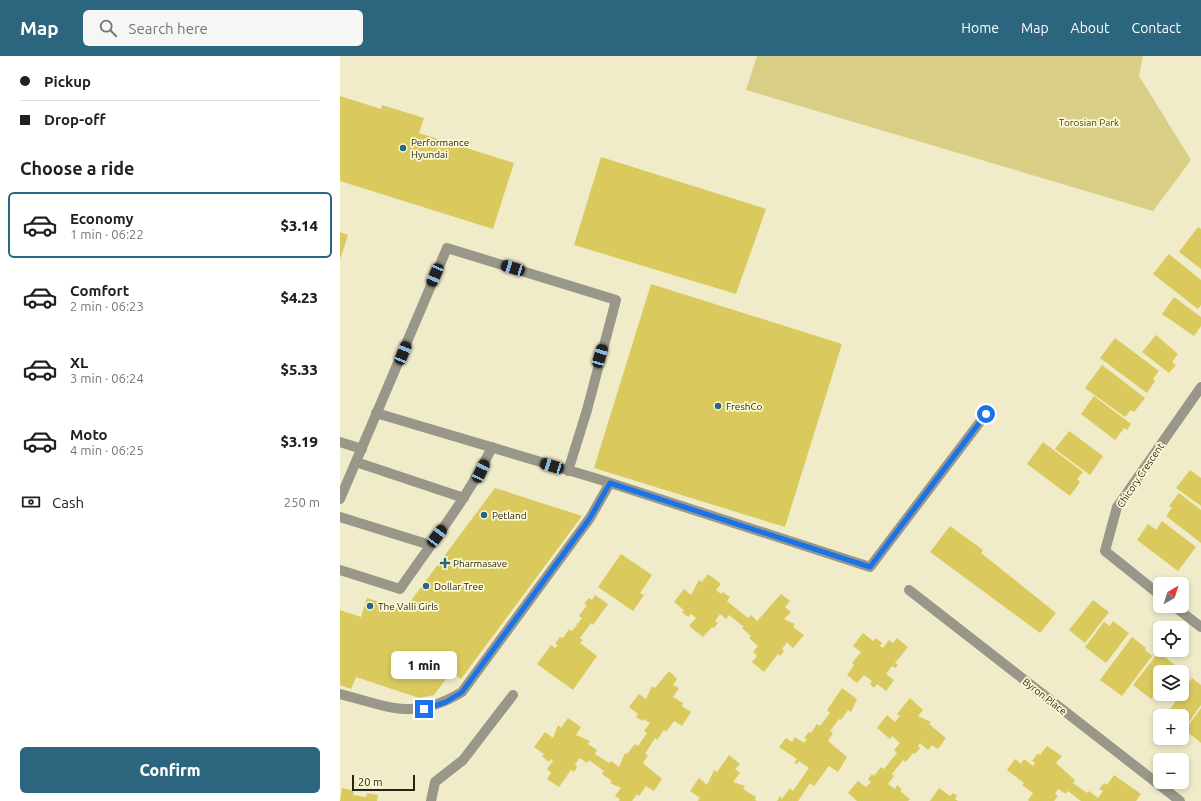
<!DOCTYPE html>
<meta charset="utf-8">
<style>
:root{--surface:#fff;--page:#f6f6f6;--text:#202124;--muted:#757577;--line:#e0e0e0;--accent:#2b657e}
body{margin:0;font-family:Ubuntu,sans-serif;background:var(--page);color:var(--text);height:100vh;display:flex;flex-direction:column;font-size:15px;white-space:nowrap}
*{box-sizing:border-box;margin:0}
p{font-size:13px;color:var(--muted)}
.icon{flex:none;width:22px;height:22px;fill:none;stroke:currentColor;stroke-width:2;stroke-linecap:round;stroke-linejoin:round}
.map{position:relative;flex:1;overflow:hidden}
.drawer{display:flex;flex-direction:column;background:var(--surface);width:340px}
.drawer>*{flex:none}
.guide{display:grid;align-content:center;height:88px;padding:0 20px;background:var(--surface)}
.needle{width:26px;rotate:39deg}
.controls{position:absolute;left:813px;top:521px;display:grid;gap:8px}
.controls a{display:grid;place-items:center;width:36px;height:36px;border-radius:6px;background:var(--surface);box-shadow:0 2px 6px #0003;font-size:20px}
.scale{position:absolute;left:12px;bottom:10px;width:63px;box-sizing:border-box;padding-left:4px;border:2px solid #252417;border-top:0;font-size:11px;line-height:14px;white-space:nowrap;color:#252417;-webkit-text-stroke:3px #fdf9d6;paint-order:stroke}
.end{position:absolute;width:18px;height:18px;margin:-9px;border:5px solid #1a73e8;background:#fff;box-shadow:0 0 0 2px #fff}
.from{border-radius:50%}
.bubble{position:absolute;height:28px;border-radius:6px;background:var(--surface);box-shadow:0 2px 6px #0003;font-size:13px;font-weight:800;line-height:28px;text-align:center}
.car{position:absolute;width:12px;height:24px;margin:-12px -6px;border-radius:5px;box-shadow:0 0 3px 1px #0007;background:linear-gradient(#222 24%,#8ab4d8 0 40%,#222 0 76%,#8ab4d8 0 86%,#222 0)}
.guide b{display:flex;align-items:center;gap:14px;height:38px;font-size:15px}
.guide b+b{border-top:1px solid var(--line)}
.guide i{width:10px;height:10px;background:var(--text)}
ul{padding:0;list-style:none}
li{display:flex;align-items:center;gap:12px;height:66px;margin:0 8px 6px;padding:0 12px;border:2px solid transparent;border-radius:6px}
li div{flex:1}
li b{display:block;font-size:15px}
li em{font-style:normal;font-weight:800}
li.on{border-color:var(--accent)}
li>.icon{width:36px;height:36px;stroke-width:1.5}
h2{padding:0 20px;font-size:18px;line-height:48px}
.pay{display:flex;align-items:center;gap:10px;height:44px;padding:0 20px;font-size:15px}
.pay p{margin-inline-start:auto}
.action{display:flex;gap:8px;margin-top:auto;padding:8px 20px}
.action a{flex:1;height:46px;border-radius:6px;background:var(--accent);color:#fff;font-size:16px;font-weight:800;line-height:46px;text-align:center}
header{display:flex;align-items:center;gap:24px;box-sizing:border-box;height:56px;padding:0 20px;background:var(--accent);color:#fff}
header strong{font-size:19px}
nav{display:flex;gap:22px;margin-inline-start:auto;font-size:14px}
.search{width:280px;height:36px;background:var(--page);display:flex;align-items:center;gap:10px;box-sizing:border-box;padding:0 14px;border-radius:6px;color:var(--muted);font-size:15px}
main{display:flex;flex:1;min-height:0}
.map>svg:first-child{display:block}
</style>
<header>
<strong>Map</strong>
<div class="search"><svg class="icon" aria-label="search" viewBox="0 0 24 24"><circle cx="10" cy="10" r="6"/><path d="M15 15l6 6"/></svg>Search here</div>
<nav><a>Home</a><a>Map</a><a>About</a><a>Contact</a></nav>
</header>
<main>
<section class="drawer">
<div class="guide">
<b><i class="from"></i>Pickup</b>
<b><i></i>Drop-off</b>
</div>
<h2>Choose a ride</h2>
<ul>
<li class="on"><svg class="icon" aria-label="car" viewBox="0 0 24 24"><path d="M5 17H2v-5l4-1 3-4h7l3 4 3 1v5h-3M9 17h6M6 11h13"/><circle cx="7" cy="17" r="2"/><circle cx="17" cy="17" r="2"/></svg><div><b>Economy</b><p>1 min · 06:22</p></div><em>$3.14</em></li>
<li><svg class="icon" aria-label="car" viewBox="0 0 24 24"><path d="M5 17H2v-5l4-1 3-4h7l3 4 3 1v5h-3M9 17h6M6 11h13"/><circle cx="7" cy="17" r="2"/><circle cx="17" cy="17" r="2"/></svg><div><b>Comfort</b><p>2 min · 06:23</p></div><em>$4.23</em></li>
<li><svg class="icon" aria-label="car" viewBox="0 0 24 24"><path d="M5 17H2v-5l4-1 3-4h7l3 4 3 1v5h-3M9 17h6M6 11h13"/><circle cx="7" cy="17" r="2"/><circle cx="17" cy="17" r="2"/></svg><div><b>XL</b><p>3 min · 06:24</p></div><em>$5.33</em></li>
<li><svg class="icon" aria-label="car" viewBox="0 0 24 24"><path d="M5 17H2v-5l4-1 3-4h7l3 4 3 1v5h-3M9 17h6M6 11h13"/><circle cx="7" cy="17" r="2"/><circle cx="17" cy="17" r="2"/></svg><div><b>Moto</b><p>4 min · 06:25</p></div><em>$3.19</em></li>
</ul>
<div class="pay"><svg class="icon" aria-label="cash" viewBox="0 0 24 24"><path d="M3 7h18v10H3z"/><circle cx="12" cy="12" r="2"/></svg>Cash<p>250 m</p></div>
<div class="action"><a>Confirm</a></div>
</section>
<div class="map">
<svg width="861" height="745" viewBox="0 0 861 745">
<rect width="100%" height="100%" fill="#f0ebc9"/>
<polygon fill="#d9ce85" points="417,0 803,0 799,20 851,104 813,155 406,34"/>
<g fill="#daca5e">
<polygon points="0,40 41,53 42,49 84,62 79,77 174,107 153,173 0,125"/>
<polygon points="261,101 426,153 396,238 234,189"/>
<polygon points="858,171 861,173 861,213 839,196"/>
<polygon points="0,176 8,179 0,204"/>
<polygon points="829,198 861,224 861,249 858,253 813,218"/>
<polygon points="311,228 502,288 445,471 254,412"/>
<polygon points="834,241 861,261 861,270 854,280 822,258"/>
<polygon points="816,279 838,298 832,306 836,309 829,317 802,296"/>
<polygon points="775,282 819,315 813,323 815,325 807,337 760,302"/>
<polygon points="762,309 805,342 794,356 791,354 785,361 745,332"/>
<polygon points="754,340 791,368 787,374 784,372 775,384 741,358"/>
<polygon points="729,375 763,400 750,419 715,393"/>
<polygon points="703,386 743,416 737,423 740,426 730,440 687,408"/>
<polygon points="850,414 861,422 861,450 836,432"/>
<polygon points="155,432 242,460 121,623 111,616 94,639 79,642 16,621 11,633 0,629 0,554 21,561 27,542 64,554"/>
<polygon points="839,437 861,454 861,487 826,460 832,452 829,450"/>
<polygon points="822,465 856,491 838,515 797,484 808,468 816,474"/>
<polygon points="610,470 643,494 641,497 716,557 700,577 590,496"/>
<polygon points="281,498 312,519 300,537 304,539 293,555 258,531"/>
<polygon points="368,518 381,528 376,534 381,538 383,536 390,541 387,545 408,562 411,559 417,565 441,538 450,545 445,551 451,556 444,563 455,568 453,571 464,579 453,592 447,586 442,593 444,595 440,600 438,598 424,616 412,606 417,600 413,596 418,590 409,582 411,580 402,572 404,571 389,559 386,563 380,558 375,565 378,567 374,572 372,571 363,581 349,570 356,562 351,558 348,561 342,556 344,554 334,546 344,533 351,539 359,524 362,526"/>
<polygon points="255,539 268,548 253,569 251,567 240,582 243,584 240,587 257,600 233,634 197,608 211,589 215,592 218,589 215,588 220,581 223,582 229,573 232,575 242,562 239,560 247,549 244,548 249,542 252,544"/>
<polygon points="753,544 769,556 745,587 729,574"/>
<polygon points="773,565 789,577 766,607 745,591 764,566 770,570"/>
<polygon points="523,577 533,585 536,582 542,587 540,590 543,592 549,584 553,587 557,582 568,591 555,607 558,609 555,612 552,610 546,618 554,624 546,635 537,628 534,632 530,628 532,625 524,619 517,627 507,619 514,609 512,607 521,596 513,590"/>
<polygon points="792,581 806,592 805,594 812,600 782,640 760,624"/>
<polygon points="819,596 836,610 832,616 820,616 820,631 811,643 793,629"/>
<polygon points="329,615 337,623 333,629 339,632 333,641 343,647 342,650 351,656 342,670 334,665 326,676 324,674 317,684 315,682 305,698 308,699 303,707 322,723 314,735 306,730 299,740 297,738 292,745 279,745 280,743 275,740 281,732 270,727 272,725 262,718 264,715 249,704 247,707 240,702 235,708 237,711 234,716 231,714 219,731 207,723 211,717 207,713 213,705 211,703 209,706 202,700 204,698 194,691 205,676 213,682 218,669 221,672 228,662 241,671 236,679 250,685 248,688 257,694 255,698 269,707 271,705 279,711 285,697 287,698 295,688 298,690 307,677 304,675 310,667 304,663 303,665 296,661 298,658 289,651 299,638 306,643 312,630 315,632"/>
<polygon points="852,622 861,629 861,649 846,670 842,666 842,660 833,660 828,656"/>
<polygon points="502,632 517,643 511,656 508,654 501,664 499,663 490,675 493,677 488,685 507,701 498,716 489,710 474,730 470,727 458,745 437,745 440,740 442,743 450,732 453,735 469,712 459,705 457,708 454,707 457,703 439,691 446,682 452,686 455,681 464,687 467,683 464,682 469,676 471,677 477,668 480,670 490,657 487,654"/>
<polygon points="570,642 583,654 578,660 591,666 589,668 606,682 598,693 592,689 588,694 580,687 578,690 580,692 575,698 573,697 566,706 563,704 552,718 554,720 548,728 555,733 557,729 562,733 560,735 570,743 568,745 517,745 508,737 518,725 526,731 531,726 528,723 532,718 534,720 541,711 544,713 557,697 554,694 560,687 552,680 550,683 537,672 547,659 555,666 560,660 557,658"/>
<polygon points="861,652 861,687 845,674"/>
<polygon points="707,690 722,700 716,707 735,724 733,727 747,737 749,735 758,742 763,735 759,733 764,727 767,729 774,719 801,738 796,745 741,745 728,735 726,738 718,733 715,738 718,740 714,745 689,745 688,744 693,737 682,729 684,727 667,714 675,703 681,708 684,703 693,710 695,707 692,705 698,697 700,699"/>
<polygon points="389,699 400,708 395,713 400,717 393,726 405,730 403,733 416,741 415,744 417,745 358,745 360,742 350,735 359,722 367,729 374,714 377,716"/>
<polygon points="2,732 14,735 13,739 26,741 27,737 38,739 37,745 0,745"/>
<polygon points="599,732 610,740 613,737 617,740 615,743 618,745 590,745"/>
</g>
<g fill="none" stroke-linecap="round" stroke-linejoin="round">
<g stroke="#989789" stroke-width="10">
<polyline points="36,357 258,423 530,511 646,358"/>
<polyline points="0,386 22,393"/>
<polyline points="16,406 124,442"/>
<polyline points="0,443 107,192 276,244 247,354 228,415"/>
<polyline points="0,461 90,489"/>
<path d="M 0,514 L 60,533 C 92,486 128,442 152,391"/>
<path d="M 0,638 C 50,651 74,665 122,636 L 250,462 L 270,427"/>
<polyline points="91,745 95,726 123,704 173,639"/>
</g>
<g stroke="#989789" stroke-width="10">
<polyline points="569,534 840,745"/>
<polyline points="820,539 765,495 777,451 861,331"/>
<polyline points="834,550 861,571"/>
</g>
</g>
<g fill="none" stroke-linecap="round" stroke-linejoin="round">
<polyline stroke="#1a73e8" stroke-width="5" points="84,653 106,646 122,636 250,462 270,427 530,511 646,358"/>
</g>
<g fill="#2b657e" stroke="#fdf9d6" stroke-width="1.5">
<circle cx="63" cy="92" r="4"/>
<circle cx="378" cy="350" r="4"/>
<circle cx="144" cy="459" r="4"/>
<path d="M103 501h4v4h4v4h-4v4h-4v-4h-4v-4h4z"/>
<circle cx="86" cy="530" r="4"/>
<circle cx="30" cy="550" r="4"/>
</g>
<g text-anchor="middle" stroke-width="3.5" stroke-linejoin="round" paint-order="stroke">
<g font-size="10" fill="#494215" stroke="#fdf9d6">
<text x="749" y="70">Torosian Park</text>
</g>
<g font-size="10" fill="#252417" stroke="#fdf9d6" text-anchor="start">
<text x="71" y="90">Performance<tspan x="71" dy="12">Hyundai</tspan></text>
<text x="386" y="354">FreshCo</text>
<text x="152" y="463">Petland</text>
<text x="113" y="511">Pharmasave</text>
<text x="94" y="534">Dollar Tree</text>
<text x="38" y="554">The Valli Girls</text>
</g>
<g font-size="10" fill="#252417" stroke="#fdf9d6">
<text transform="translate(800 419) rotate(-56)" y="4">Chicory Crescent</text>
<text transform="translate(705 640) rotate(38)" y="4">Byron Place</text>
</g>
</g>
</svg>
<div class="controls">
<a><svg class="needle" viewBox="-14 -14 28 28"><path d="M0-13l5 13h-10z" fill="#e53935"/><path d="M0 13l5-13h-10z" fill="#757577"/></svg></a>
<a><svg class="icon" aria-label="locate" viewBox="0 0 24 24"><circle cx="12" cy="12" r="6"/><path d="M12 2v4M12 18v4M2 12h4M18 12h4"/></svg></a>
<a><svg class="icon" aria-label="layers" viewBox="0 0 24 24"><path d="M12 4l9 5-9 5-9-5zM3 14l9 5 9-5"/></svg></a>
<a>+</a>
<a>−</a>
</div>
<div class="scale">20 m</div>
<i class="end from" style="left:646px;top:358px"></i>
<i class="end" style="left:84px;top:653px"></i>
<div class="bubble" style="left:51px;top:595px;width:66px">1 min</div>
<i class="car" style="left:173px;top:212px;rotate:287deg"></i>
<i class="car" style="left:95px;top:219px;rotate:203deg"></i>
<i class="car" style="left:63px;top:297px;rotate:22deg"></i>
<i class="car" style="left:260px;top:300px;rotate:16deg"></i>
<i class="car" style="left:212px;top:410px;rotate:287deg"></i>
<i class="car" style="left:141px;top:415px;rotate:25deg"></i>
<i class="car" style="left:97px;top:480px;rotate:37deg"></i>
</div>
</main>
